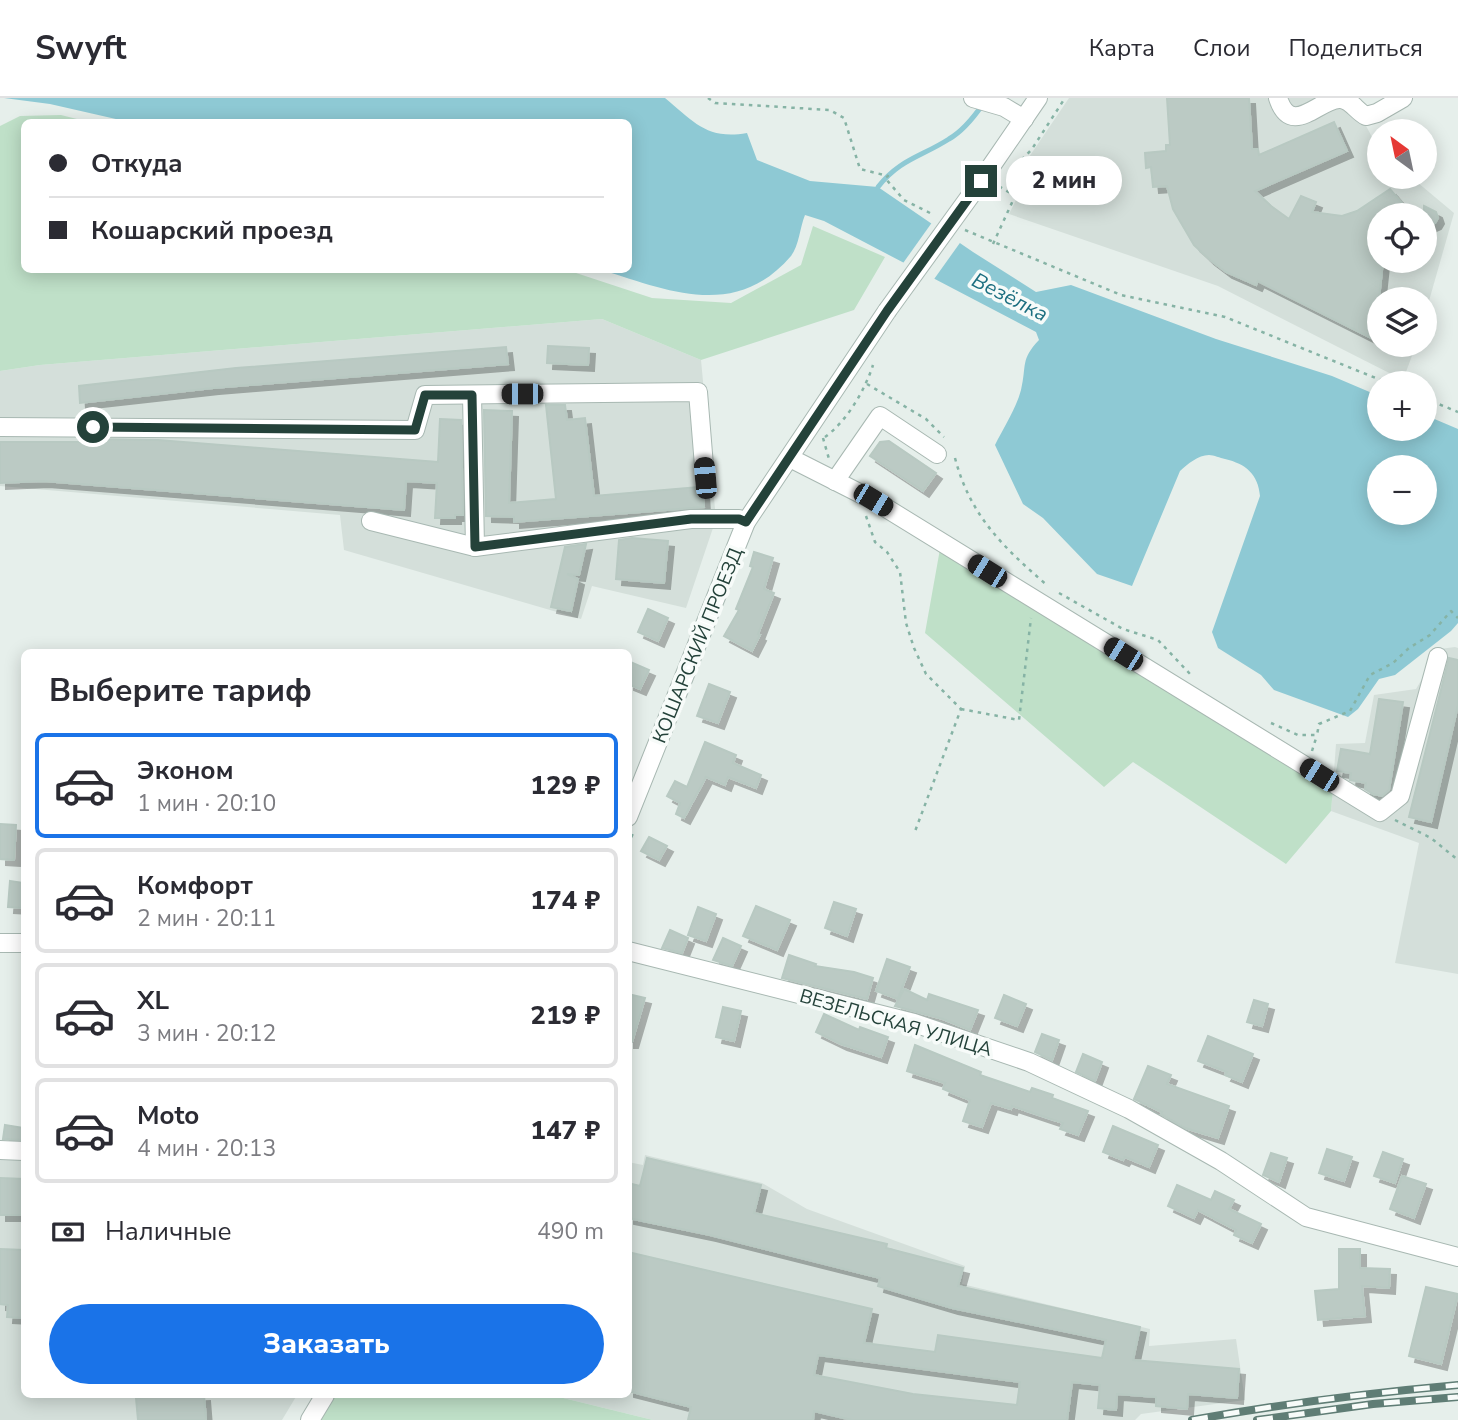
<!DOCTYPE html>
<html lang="ru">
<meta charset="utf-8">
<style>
:root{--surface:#fff;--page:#f2f2f3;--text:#2b2b33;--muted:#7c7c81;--line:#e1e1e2;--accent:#1a73e8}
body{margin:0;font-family:"Nunito Sans",sans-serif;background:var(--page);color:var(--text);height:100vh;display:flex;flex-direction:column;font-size:26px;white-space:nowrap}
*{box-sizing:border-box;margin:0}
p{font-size:23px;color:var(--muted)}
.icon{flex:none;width:38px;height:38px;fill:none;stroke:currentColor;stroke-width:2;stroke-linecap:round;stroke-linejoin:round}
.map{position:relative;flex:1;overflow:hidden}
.drawer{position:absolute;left:21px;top:551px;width:611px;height:749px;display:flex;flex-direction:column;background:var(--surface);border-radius:10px;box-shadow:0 4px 18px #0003}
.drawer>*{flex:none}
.banner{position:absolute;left:21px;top:21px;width:611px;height:154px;border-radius:10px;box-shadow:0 4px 18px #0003;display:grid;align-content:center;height:154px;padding:0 28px;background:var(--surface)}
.needle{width:46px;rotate:327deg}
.tools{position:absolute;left:1367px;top:21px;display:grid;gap:14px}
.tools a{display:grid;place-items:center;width:70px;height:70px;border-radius:50%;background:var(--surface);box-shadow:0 4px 18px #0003;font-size:35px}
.end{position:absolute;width:32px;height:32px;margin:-16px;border:9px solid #24423a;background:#fff;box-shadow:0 0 0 4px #fff}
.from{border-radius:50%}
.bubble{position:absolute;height:49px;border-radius:24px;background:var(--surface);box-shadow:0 4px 18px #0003;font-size:23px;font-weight:800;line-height:49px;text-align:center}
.car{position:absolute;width:21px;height:42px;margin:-21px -10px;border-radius:9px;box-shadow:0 0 5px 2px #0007;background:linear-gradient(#222 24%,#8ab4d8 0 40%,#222 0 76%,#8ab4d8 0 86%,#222 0)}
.banner b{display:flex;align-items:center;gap:24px;height:66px;font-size:26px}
.banner b+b{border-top:2px solid var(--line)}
.banner i{width:18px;height:18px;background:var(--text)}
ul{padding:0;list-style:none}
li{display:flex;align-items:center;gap:21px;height:105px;margin:0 14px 10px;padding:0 14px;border:4px solid var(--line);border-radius:10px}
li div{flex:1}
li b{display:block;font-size:26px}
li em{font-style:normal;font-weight:800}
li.current{border-color:var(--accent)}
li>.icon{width:63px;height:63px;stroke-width:1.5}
h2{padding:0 28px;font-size:32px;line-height:84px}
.pay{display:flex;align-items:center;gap:18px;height:77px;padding:0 28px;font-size:26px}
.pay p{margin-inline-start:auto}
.button{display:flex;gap:14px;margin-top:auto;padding:14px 28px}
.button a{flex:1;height:80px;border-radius:42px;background:var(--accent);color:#fff;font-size:28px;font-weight:800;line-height:80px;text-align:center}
header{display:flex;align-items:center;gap:42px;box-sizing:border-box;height:98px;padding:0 35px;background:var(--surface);border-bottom:2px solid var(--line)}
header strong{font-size:33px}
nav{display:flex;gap:38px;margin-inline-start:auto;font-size:24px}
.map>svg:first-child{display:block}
</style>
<header>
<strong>Swyft</strong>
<nav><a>Карта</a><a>Слои</a><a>Поделиться</a></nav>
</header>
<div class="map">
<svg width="1458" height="1322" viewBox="0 0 1458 1322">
<defs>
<filter id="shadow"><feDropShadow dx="6" dy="6" stdDeviation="0" flood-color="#0004"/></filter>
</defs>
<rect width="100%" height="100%" fill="#e6efeb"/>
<g fill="#d4dfda" fill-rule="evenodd">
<path d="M 1069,0 L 1351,0 L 1379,52 L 1379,79 L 1411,79 L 1454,115 L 1425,217 L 1424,201 L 1379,201 L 1379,247 L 1416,247 L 1403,282 L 1218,188 L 1009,116 L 1021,92 L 1010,87 ZM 1379,117 L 1424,117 L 1424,163 L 1379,163 Z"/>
<polygon points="602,221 701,262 716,421 686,510 592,488 581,521 344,452 340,417 0,388 0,273 40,267"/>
<polygon points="1455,549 1458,550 1458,876 1395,865 1419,745 1331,713 1336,646 1365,645 1374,597 1416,591 1440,551"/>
<polygon points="0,1056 24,1059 24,1297 297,1297 282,1322 0,1322"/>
<polygon points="645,1057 762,1085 807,1111 965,1168 962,1186 1150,1231 1149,1248 1236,1241 1245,1302 1141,1316 1135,1322 653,1322 551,1297 628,1297 628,1064 643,1067"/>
</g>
<g fill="#bfe0c8">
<polygon points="61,17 89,24 24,24 24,172 567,172 652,200 731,205 801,167 813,128 885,159 854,212 701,262 602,221 40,267 0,273 0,28 20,18"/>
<polygon points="940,451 1333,690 1331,713 1286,766 1133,664 1104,689 925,535"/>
<polygon points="335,1297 551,1297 653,1322 321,1322"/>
</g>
<path fill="#8ec9d4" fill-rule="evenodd" d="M 4,0 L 665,0 C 694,24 707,42 747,35 L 757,62 L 810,83 L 878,89 L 973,154 L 1036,194 L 1071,187 L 1216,241 L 1332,278 L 1379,298 L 1379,331 L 1424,331 L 1425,317 L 1458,331 L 1458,525 L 1451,533 L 1395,577 L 1379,581 L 1358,611 L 1348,619 L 1274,592 L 1261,577 L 1218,550 L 1212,534 L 1260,398 C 1258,376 1246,366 1225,361 C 1220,360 1214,357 1209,357 C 1198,357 1188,366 1180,373 L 1132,488 L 1097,476 L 1043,420 L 1023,406 L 995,347 C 1004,329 1016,311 1021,292 C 1027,267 1020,262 1039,242 L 1036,234 L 824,123 L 805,117 C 800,129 799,148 791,158 C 736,222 669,193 602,172 L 628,172 L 628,24 L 129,24 L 50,6 ZM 1379,369 L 1424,369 L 1424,415 L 1379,415 Z"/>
<polygon fill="#e6efeb" points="933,123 962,142 932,184 901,168"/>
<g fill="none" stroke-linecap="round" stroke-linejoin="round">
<path stroke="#8ec9d4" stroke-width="5" d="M 878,89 C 900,61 921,59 949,41 C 963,33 974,19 983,6"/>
</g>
<g fill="#bbcac4" stroke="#b8c9c2" stroke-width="2" fill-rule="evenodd" filter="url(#shadow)">
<polygon points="1167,0 1249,0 1252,51 1258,51 1259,57 1334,24 1347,53 1255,93 1271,108 1289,121 1301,98 1316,104 1312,114 1342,118 1357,113 1390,91 1412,117 1379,117 1379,163 1383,163 1379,201 1379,244 1258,183 1256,187 1226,174 1209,161 1194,147 1173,111 1167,88 1153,89 1151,69 1146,70 1145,55 1166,53 1166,47 1170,47"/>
<polygon points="1424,108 1436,114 1438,120 1435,125 1424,130"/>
<polygon points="548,248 589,250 588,267 547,265"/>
<polygon points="506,249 508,266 213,290 80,305 79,288 236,270"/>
<polygon points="546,307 565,307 567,322 585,320 594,398 699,389 703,391 704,409 514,424 514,419 486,418 484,312 512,313 509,405 556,401"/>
<polygon points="440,321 461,322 463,417 455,417 455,420 435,420 437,385 406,383 404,412 43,383 0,385 0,344 80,344 81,341 158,342 438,364"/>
<polygon points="889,343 936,375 923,393 870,358 880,344"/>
<polygon points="632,440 668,443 664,485 616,481 619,442"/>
<polygon points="586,446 579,477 567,476 578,481 571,513 551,509 565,449"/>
<polygon points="754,454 773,460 764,491 774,495 758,536 760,537 752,553 724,538 739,512 736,511 753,469 750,468"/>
<polygon points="648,511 668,520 658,543 638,534"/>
<polygon points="1449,560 1458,562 1458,607 1431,724 1409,719"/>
<polygon points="628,563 649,572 640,591 628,586"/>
<polygon points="709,586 730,594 718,625 697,618"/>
<polygon points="1379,601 1403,604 1389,692 1382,698 1373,696 1365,691 1366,685 1350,682 1351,675 1337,673 1341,651 1370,656"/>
<polygon points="705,644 736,657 733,665 761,677 756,690 728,679 725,687 706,679 684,720 676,716 680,705 667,698 675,683 687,689"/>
<polygon points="0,726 16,727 14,762 0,761"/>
<polygon points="649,739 667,748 659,762 641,753"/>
<polygon points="10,783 24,785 24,810 8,809"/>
<polygon points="834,804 856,811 847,838 825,830"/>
<polygon points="756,808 790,822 777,852 743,838"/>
<polygon points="698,809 716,816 706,843 688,837"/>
<polygon points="670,832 688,840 682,855 662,850"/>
<polygon points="723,840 741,848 732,868 713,862"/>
<polygon points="789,857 816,866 815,868 854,874 873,880 867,901 782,880"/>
<polygon points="887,861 910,869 898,901 876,893"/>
<polygon points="904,891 927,902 929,896 978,912 970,932 943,921 895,908"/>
<polygon points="628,896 645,900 632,944 628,944"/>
<polygon points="1004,897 1026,906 1017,928 995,920"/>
<polygon points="1254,902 1268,906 1262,928 1247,924"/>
<polygon points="723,909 741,913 734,943 716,939"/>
<polygon points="824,916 859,932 860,929 888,939 881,959 841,946 816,934"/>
<polygon points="1042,936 1059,942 1052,962 1035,954"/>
<polygon points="1208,938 1253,956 1242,984 1225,977 1227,974 1198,963"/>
<polygon points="915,947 981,974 980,977 1030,994 1032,990 1053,997 1052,1000 1088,1013 1078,1037 1060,1031 1063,1025 1012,1008 1011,1011 991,1005 982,1029 963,1023 970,1002 943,991 945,985 907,973"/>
<polygon points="1083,956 1102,964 1095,983 1076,974"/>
<polygon points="1148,968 1171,977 1167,986 1229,1008 1218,1040 1185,1030 1161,1016 1162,1014 1134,1001"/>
<polygon points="5,1027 24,1030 24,1042 3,1041"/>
<polygon points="1113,1028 1158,1047 1149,1069 1125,1059 1123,1062 1103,1054"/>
<polygon points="1327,1051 1352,1059 1344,1083 1319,1075"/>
<polygon points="1383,1054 1403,1061 1395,1085 1374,1078"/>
<polygon points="1271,1055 1287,1060 1279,1084 1263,1077"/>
<path d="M 647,1060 L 761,1087 L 754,1115 L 887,1146 L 886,1150 L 963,1170 L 958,1188 L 1140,1229 L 1133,1262 L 1239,1271 L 1237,1300 L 1188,1296 L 1187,1311 L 1156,1308 L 1156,1299 L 1117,1296 L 1116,1312 L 1098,1310 L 1100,1287 L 1072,1284 L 1067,1322 L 852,1322 L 814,1313 L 813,1322 L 688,1322 L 691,1309 L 628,1293 L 628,1154 L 872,1211 L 864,1245 L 935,1254 L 938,1237 L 1102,1260 L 1106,1242 L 952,1210 L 878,1188 L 880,1180 L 710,1137 L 628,1120 L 628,1085 L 640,1088 ZM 818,1257 L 1020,1284 L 1017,1307 L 913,1296 L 814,1277 Z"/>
<polygon points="1402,1078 1426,1086 1414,1120 1390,1111"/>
<polygon points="0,1080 24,1081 24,1117 0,1117"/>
<polygon points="1177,1087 1211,1102 1215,1093 1234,1102 1229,1111 1261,1126 1252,1145 1234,1137 1236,1132 1198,1112 1194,1120 1168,1108"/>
<polygon points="0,1151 24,1152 24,1220 7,1219 8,1207 0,1206"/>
<polygon points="1339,1151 1360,1151 1360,1170 1390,1171 1389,1190 1362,1188 1365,1218 1318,1222 1315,1193 1339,1191"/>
<polygon points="1426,1189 1458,1196 1441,1266 1409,1258"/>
<polygon points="204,1297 206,1322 138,1322 136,1300"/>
</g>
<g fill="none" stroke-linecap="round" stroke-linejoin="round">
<g stroke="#a8b8b2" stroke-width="20">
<g id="minor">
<polyline points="973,0 1004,9 1024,21"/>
<path d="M 1278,0 C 1291,40 1318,2 1339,1 C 1350,0 1356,13 1366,18 L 1377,15 L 1403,0"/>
<polyline points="981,83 1038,0"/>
<polyline points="472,297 475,449"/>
<polyline points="0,329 415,332 425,297 698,294 705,380"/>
<polyline points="790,360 873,402 1380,714 1400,698 1438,559"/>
<polyline points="835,383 880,318 937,356"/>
<polyline points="371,423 475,449 691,421 739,421 746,424"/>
<polyline points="628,719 746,424 887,213"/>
<polyline points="0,845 24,845"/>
<polyline points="628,853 914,925 1029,964 1129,1011 1221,1063 1306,1119 1458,1159"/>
<polyline points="0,1052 24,1053"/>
<polyline points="310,1322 325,1297"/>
</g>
</g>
<g stroke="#86b3a5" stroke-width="2.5" stroke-dasharray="3.5 5" stroke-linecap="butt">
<polyline points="708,0 715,5 830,12 844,20 860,71 888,78 885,80 904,102 934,117"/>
<polyline points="1010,74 1032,51 1065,0"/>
<polyline points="965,132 1121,197 1225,219 1388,285"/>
<polyline points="993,146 1015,98 997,87"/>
<polyline points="867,286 926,321 944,339"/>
<polyline points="1424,300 1458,314"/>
<path d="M 825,339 C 847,323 865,292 873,267"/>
<polyline points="823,340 829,361"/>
<path d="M 955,360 C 970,418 1004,450 1048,488"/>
<polyline points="866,418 875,444 887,454 900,474 906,525 914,550 926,576 961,611 914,736"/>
<polyline points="1059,495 1123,531 1158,542 1191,577"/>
<polyline points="961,611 1019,622 1031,520"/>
<polyline points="1271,625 1298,637 1317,637 1319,626 1350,613 1370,577 1393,565 1409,550 1430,537 1451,513 1458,520"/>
<polyline points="1312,653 1317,637"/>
<polyline points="1395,722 1431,740 1458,762"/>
<polyline points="628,747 633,735"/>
</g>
<use href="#minor" stroke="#fff" stroke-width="18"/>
<g stroke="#5f7d75" stroke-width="8">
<g id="rail">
<path d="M 1192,1322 C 1281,1306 1369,1295 1458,1287"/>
<polyline points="1257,1322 1373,1306 1458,1299"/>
</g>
</g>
<use href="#rail" stroke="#f7fbf9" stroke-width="5" stroke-dasharray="16" stroke-linecap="butt"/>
<g stroke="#a8b8b2" stroke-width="20" stroke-linecap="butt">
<polyline id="minor-bridge" points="887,213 981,83"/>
</g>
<use href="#minor-bridge" stroke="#fff" stroke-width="18"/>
</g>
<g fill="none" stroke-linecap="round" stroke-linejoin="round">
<polyline stroke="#24423a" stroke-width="9" points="93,329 415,332 425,297 472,297 475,449 691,421 739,421 746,424 887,213 981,83"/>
</g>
<g text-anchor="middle" stroke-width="7" stroke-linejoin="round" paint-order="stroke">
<g font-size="19" fill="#24423a" stroke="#f7fbf9">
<text transform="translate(697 547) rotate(-68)" y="7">КОШАРСКИЙ ПРОЕЗД</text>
<text transform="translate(896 924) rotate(16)" y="7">ВЕЗЕЛЬСКАЯ УЛИЦА</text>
</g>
<g font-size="21" font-style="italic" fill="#1c6f80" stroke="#f7fbf9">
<text transform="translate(1010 199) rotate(27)" y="7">Везёлка</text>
</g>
</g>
</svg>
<div class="tools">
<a><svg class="needle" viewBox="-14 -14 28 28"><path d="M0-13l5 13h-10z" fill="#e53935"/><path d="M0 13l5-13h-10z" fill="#7c7c81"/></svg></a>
<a><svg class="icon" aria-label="locate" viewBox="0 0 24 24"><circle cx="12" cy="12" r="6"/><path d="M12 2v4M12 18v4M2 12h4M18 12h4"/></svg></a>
<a><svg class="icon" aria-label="layers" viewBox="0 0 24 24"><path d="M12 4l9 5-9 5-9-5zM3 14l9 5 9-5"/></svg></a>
<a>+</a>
<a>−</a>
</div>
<i class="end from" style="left:93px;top:329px"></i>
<i class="end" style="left:981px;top:83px"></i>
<div class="bubble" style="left:1006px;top:58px;width:116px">2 мин</div>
<i class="car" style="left:522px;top:296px;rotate:270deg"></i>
<i class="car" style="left:705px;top:380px;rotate:355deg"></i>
<i class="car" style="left:873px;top:402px;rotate:121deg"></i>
<i class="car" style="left:987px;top:473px;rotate:302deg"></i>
<i class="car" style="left:1123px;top:556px;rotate:302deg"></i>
<i class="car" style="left:1319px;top:677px;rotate:302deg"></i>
<div class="banner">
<b><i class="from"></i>Откуда</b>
<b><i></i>Кошарский проезд</b>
</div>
<section class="drawer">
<h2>Выберите тариф</h2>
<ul>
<li class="current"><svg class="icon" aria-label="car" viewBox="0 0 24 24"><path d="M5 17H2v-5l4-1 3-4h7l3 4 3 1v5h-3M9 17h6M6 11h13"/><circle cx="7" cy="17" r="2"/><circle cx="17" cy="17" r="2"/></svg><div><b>Эконом</b><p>1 мин · 20:10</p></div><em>129 ₽</em></li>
<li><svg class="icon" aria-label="car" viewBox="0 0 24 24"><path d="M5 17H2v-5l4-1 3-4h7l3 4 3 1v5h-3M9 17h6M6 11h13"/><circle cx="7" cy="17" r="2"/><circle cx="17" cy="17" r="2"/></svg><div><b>Комфорт</b><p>2 мин · 20:11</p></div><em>174 ₽</em></li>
<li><svg class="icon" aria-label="car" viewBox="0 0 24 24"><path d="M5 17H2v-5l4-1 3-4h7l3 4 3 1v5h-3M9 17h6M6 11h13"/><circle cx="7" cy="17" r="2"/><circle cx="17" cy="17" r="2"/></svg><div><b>XL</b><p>3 мин · 20:12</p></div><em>219 ₽</em></li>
<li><svg class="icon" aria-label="car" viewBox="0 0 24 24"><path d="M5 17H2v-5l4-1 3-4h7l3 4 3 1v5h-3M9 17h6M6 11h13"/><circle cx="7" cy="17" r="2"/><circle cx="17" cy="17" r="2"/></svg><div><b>Moto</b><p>4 мин · 20:13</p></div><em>147 ₽</em></li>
</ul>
<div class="pay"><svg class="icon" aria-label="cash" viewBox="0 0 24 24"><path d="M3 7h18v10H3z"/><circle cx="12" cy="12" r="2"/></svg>Наличные<p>490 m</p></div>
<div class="button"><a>Заказать</a></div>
</section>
</div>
